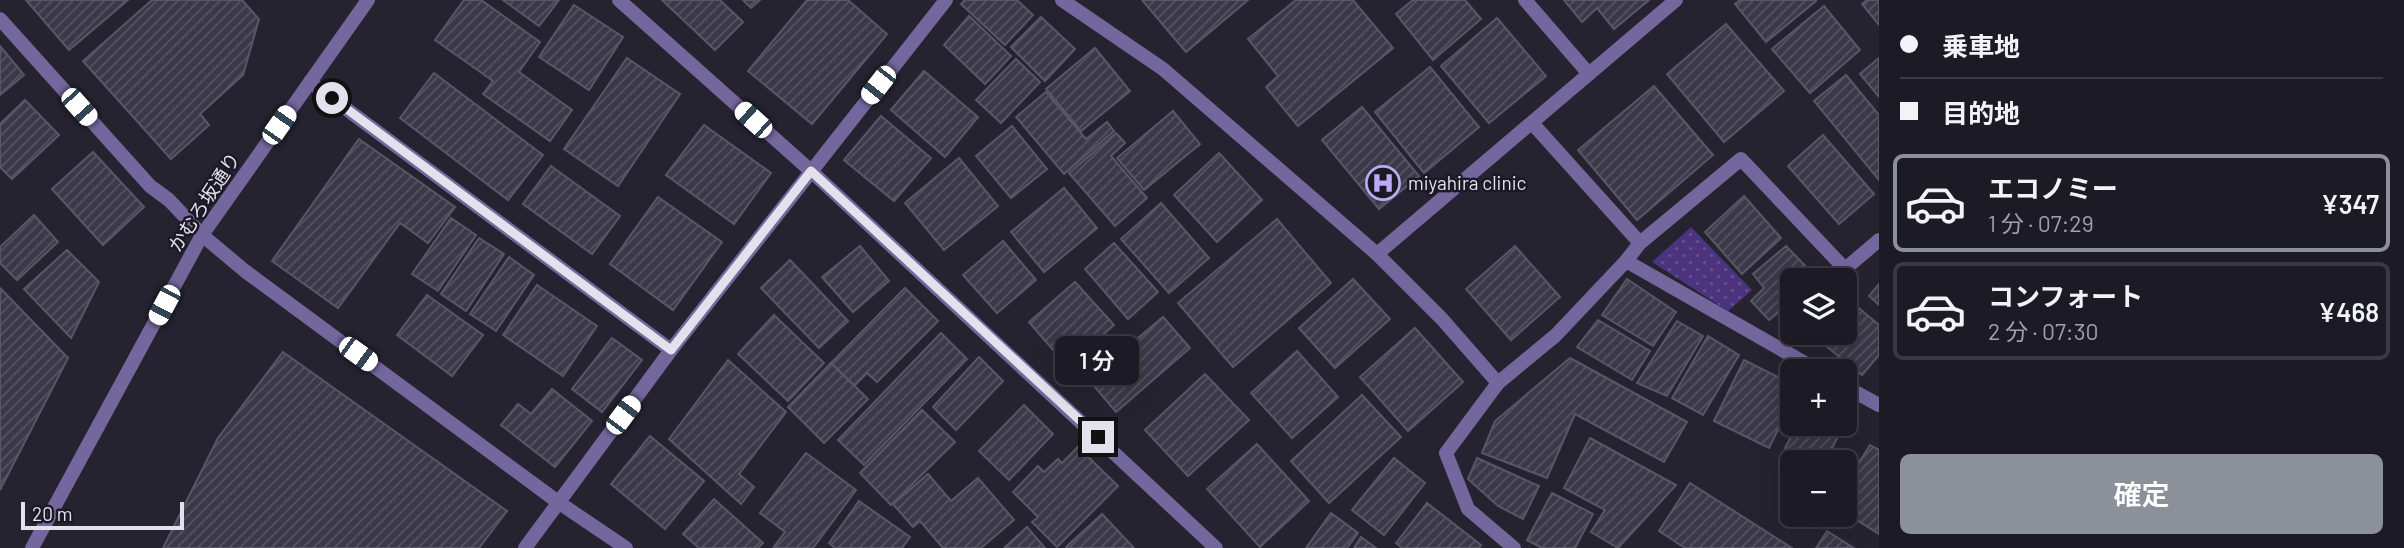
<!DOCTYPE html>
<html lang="ja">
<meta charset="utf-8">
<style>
:root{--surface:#1c1a25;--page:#292732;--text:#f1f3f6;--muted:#a0a1a7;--line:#3a3842;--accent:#8c9099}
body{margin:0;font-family:Barlow,"Noto Sans JP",sans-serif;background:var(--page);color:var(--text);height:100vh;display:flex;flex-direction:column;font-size:26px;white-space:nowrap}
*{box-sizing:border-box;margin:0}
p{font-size:23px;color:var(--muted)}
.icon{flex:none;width:38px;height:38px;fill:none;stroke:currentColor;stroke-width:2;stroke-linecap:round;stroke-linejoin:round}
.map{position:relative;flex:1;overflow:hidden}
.side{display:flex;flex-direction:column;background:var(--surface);width:525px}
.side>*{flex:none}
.top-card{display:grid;align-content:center;height:154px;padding:0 21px;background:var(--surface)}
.controls{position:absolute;left:1780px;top:268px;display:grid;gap:14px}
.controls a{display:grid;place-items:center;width:77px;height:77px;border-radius:10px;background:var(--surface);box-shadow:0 7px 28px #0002,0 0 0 2px var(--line);font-size:35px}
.scale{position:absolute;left:21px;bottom:18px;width:163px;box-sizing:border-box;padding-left:7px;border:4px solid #e3e1eb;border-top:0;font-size:19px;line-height:24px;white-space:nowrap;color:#e3e1eb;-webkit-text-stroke:5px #1c1927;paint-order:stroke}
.end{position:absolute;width:32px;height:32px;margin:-16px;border:9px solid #e3e1eb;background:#111;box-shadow:0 0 0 4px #111}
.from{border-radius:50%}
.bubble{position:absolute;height:49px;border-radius:10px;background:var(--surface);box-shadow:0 7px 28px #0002,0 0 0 2px var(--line);font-size:23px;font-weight:600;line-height:49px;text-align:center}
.car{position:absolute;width:21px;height:42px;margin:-21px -10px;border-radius:9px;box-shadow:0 0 5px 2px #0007;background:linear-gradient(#fff 24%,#345 0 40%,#fff 0 76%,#345 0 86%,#fff 0)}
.top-card b{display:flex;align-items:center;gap:24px;height:66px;font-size:26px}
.top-card b+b{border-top:2px solid var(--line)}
.top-card i{width:18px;height:18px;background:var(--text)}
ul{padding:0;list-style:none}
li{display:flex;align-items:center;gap:21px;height:98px;margin:0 14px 10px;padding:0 7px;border:4px solid var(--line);border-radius:10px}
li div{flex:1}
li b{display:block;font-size:26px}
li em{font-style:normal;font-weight:600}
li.current{border-color:var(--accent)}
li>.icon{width:63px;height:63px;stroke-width:1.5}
.primary-button{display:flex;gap:14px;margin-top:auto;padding:14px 21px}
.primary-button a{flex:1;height:80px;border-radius:10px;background:var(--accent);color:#fff;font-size:28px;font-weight:600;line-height:80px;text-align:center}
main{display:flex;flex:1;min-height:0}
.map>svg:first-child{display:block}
</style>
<main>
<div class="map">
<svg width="1879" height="548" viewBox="0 0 1879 548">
<defs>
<pattern id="park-dots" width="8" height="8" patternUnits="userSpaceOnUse" patternTransform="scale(1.75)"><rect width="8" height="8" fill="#4b347d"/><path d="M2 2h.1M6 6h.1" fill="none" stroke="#655190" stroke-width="1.8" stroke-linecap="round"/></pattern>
<pattern id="building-hatch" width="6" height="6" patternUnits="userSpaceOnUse" patternTransform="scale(1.75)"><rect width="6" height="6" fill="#3b3847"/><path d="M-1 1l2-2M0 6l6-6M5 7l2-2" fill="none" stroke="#575462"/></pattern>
</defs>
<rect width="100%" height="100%" fill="#262331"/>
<polygon fill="url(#park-dots)" points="1691,227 1752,290 1728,311 1652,262"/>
<g fill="url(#building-hatch)" stroke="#595667" stroke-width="2">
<polygon points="26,0 128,0 69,50"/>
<polygon points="152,0 242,0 259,19 243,75 200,114 209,125 171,159 83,61"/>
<polygon points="464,0 481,0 540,42 519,72 572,110 550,141 483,94 493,81 435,40"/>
<polygon points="503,0 559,0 539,26"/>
<polygon points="662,0 720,0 743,22 715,50"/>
<polygon points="743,0 760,0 751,8"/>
<polygon points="807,0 848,0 887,34 812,124 748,71"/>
<polygon points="965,0 1017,0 1033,15 1005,45 961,4"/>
<polygon points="1142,0 1248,0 1186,52"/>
<polygon points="1296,0 1353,0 1393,48 1298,126 1266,87 1278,76 1248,39"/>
<polygon points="1413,0 1465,0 1481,19 1433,60 1396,14"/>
<polygon points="1564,0 1649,0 1614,29 1597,8 1582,22"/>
<polygon points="1740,0 1816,0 1816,1 1766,42 1735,4"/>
<polygon points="1867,0 1879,0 1879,25 1862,4"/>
<polygon points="574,5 623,37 589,90 539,57"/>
<polygon points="1824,6 1860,50 1810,93 1772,49"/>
<polygon points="969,16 1011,56 985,84 944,45"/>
<polygon points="1041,17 1075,49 1045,81 1011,47"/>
<polygon points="1497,18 1546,76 1489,123 1441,66"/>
<polygon points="1726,24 1784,91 1724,142 1667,74"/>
<polygon points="0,46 24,75 0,95"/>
<polygon points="1095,48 1130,91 1081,131 1046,89"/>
<polygon points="627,58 680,94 618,186 564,149"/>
<polygon points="1879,58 1879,97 1860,74"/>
<polygon points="1016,59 1040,82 1001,123 976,100"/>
<polygon points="1430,67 1479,127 1424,173 1375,112"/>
<polygon points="924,71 978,117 945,157 891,110"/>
<polygon points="434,73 543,155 508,200 400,118"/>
<polygon points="1846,75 1879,115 1879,180 1814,101"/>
<polygon points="1654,86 1713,155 1637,220 1578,150"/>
<polygon points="1046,92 1086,139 1107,122 1114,131 1064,174 1016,117"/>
<polygon points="25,100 59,135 12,179 0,167 0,124"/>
<polygon points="1362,107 1419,176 1379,209 1322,140"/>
<polygon points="1173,111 1200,144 1144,190 1117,158"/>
<polygon points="881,116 931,158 894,201 844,160"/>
<polygon points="704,125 771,173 734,224 666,175"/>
<polygon points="1012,126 1047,169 1011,198 976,156"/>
<polygon points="1116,133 1125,143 1111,156 1147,198 1115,226 1069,173"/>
<polygon points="1823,135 1874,194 1839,224 1788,166"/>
<polygon points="359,139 455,207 428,243 400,223 338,308 272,261"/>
<polygon points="93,152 144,207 103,245 52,189"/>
<polygon points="1219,153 1262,200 1217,242 1174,195"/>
<polygon points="959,158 998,206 944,250 905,203"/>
<polygon points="551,166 620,216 592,254 523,204"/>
<polygon points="1064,188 1097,228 1044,272 1011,232"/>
<polygon points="1744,196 1781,238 1742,274 1705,232"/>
<polygon points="658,197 722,242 673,310 610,264"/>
<polygon points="1161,203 1209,258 1169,293 1121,239"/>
<polygon points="34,215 58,242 17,280 0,263 0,247"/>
<polygon points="451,218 476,235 438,291 412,274"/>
<polygon points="1277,219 1331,283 1233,367 1178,303"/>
<polygon points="479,238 504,254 466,311 441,294"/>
<polygon points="1003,241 1036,280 997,313 963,275"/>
<polygon points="1114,243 1158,292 1128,319 1085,269"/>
<polygon points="860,246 889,281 853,312 822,277"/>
<polygon points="1515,246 1560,297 1511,340 1466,289"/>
<polygon points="1786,246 1819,280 1792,280 1792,314 1784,308 1769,320 1751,301 1764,288 1753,274"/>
<polygon points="67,250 99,282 71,338 24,289"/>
<polygon points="509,257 534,275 496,331 470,314"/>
<polygon points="790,260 848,321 819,348 761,288"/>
<polygon points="1353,279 1390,319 1335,368 1299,328"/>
<polygon points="1627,279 1676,312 1653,346 1602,315"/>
<polygon points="1075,282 1114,325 1067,366 1029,322"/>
<polygon points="1879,284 1879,305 1869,296"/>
<polygon points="537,285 597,326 563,376 503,335"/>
<polygon points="0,288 68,358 0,490"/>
<polygon points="905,288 938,321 877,382 867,373 854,386 831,363"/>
<polygon points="427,295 483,335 452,376 397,335"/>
<polygon points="1847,298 1879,325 1879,355 1862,375 1815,337 1819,332 1844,332 1844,302"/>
<polygon points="774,315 824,363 788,401 738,354"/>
<polygon points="1163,317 1190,348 1116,412 1079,368 1102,347 1112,360"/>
<polygon points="1598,320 1650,351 1632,380 1577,347"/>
<polygon points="1677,321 1703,336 1667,396 1637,383"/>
<polygon points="1415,328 1463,382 1408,431 1360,377"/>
<polygon points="941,333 967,359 864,465 838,440"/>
<polygon points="1708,336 1739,355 1703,415 1672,398"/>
<polygon points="612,338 642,360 602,412 572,389"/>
<polygon points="1297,351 1338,397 1292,438 1251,393"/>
<polygon points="283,352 507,511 479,548 163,548 218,438"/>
<polygon points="979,357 1003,381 956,430 933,407"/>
<polygon points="1570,358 1687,422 1664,462 1575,414 1547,478 1482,453 1495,421"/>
<polygon points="728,360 786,412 739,474 754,487 741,504 669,439"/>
<polygon points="1744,360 1792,384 1792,401 1769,448 1714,421"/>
<polygon points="831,363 868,399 824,443 788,407"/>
<polygon points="1205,374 1249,420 1188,476 1145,430"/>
<polygon points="552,389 592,421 555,467 501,425 518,404 531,414"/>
<polygon points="1362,395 1401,437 1329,503 1291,461"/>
<polygon points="1024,405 1053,434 1009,480 979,451"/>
<polygon points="922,410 955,442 891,505 860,473"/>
<polygon points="1844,413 1849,415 1825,462 1813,462 1785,448 1798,424 1844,424"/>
<polygon points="650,436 704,481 665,529 611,484"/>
<polygon points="1590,438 1676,485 1618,548 1591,532 1605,510 1564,488"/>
<polygon points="1257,444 1309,501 1260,547 1207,489"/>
<polygon points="1870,445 1879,450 1879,534 1844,512 1844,486"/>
<polygon points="1078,447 1118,486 1057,547 1032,522 1038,517 1013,492 1038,466 1044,472 1058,459 1062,463"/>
<polygon points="806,453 856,490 813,548 773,548 785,532 760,513"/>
<polygon points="1394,458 1425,483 1384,535 1352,510"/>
<polygon points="1477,458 1539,486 1523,519 1498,506 1468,479"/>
<polygon points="928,474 951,501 978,478 1014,520 981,548 943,548 920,521 913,527 893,504"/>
<polygon points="1690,483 1792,548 1685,548 1659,531"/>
<polygon points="1552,493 1593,514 1575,548 1542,548 1527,540"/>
<polygon points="714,499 763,543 758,548 699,548 683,534"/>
<polygon points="859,501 910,537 902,548 835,548 829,543"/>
<polygon points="1427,503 1481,545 1479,548 1402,548 1396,543"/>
<polygon points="1331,513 1358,533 1347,548 1306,548"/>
<polygon points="1102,514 1134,548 1067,548 1066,547"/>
<polygon points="1027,527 1045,548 1004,548"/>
<polygon points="1827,531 1854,548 1816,548"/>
<polygon points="1361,537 1376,548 1354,548"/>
</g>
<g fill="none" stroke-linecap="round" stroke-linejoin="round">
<g stroke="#74679e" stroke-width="14">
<polyline points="0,19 150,186 169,200 202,235"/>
<polyline points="310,82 671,350"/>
<polyline points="1532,123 1640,243"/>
<polyline points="811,171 1216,548"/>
<polyline points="1626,261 1819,371"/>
<polyline points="1498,383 1556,335 1626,261 1640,243 1741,159 1845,269 1879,240"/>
<polyline points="1844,386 1879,405"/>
</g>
<g stroke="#74679e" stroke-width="14">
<polyline points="619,0 811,171"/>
<polyline points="1062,0 1163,69 1377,254 1442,319 1498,383 1446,453 1468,509 1514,548"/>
<polyline points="1525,0 1589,74"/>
<polyline points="202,235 245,271 558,502 626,548"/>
<polyline points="1377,254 1676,0"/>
<polyline points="525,548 671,350 946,0"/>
</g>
<polyline stroke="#74679e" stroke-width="14" points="32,548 202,235 368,0"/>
</g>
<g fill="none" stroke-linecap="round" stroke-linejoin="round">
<polyline stroke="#e3e1eb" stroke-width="9" points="332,98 671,350 811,171 1098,437"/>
</g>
<defs>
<g id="hospital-ring" transform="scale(1.75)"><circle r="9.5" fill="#1c1927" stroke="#bbaaf6" stroke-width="1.5"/><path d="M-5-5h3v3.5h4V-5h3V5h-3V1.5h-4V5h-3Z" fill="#bbaaf6"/></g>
</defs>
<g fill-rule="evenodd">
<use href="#hospital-ring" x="1383" y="183"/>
</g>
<g text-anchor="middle" stroke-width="5" stroke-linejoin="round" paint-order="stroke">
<g font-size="19" fill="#e3e1eb" stroke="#1c1927" text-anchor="start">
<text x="1408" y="190">miyahira clinic</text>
</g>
<g font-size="19" fill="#e3e1eb" stroke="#1c1927">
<text transform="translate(204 202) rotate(-57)" y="7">かむろ坂通り</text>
</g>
</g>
</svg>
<div class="controls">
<a><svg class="icon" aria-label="layers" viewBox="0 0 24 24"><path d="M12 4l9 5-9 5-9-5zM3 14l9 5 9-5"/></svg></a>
<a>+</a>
<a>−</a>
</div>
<div class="scale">20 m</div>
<i class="end from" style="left:332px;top:98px"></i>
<i class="end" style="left:1098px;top:437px"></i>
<div class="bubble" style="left:1055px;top:336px;width:84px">1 分</div>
<i class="car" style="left:878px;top:85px;rotate:218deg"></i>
<i class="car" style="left:79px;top:107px;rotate:138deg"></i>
<i class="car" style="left:753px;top:120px;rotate:312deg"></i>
<i class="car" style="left:279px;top:125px;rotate:35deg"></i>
<i class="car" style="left:164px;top:305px;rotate:208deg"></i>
<i class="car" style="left:358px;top:354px;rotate:126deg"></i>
<i class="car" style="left:623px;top:415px;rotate:37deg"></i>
</div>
<section class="side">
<div class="top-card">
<b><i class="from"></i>乗車地</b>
<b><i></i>目的地</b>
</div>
<ul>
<li class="current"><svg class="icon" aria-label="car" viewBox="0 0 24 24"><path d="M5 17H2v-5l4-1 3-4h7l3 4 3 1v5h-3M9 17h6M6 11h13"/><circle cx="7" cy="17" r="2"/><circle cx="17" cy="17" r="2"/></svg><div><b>エコノミー</b><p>1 分 · 07:29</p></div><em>¥347</em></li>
<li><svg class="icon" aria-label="car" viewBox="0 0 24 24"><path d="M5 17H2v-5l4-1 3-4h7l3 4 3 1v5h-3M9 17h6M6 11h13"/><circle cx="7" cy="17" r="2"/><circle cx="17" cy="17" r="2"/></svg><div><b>コンフォート</b><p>2 分 · 07:30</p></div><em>¥468</em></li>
</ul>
<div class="primary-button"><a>確定</a></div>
</section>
</main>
